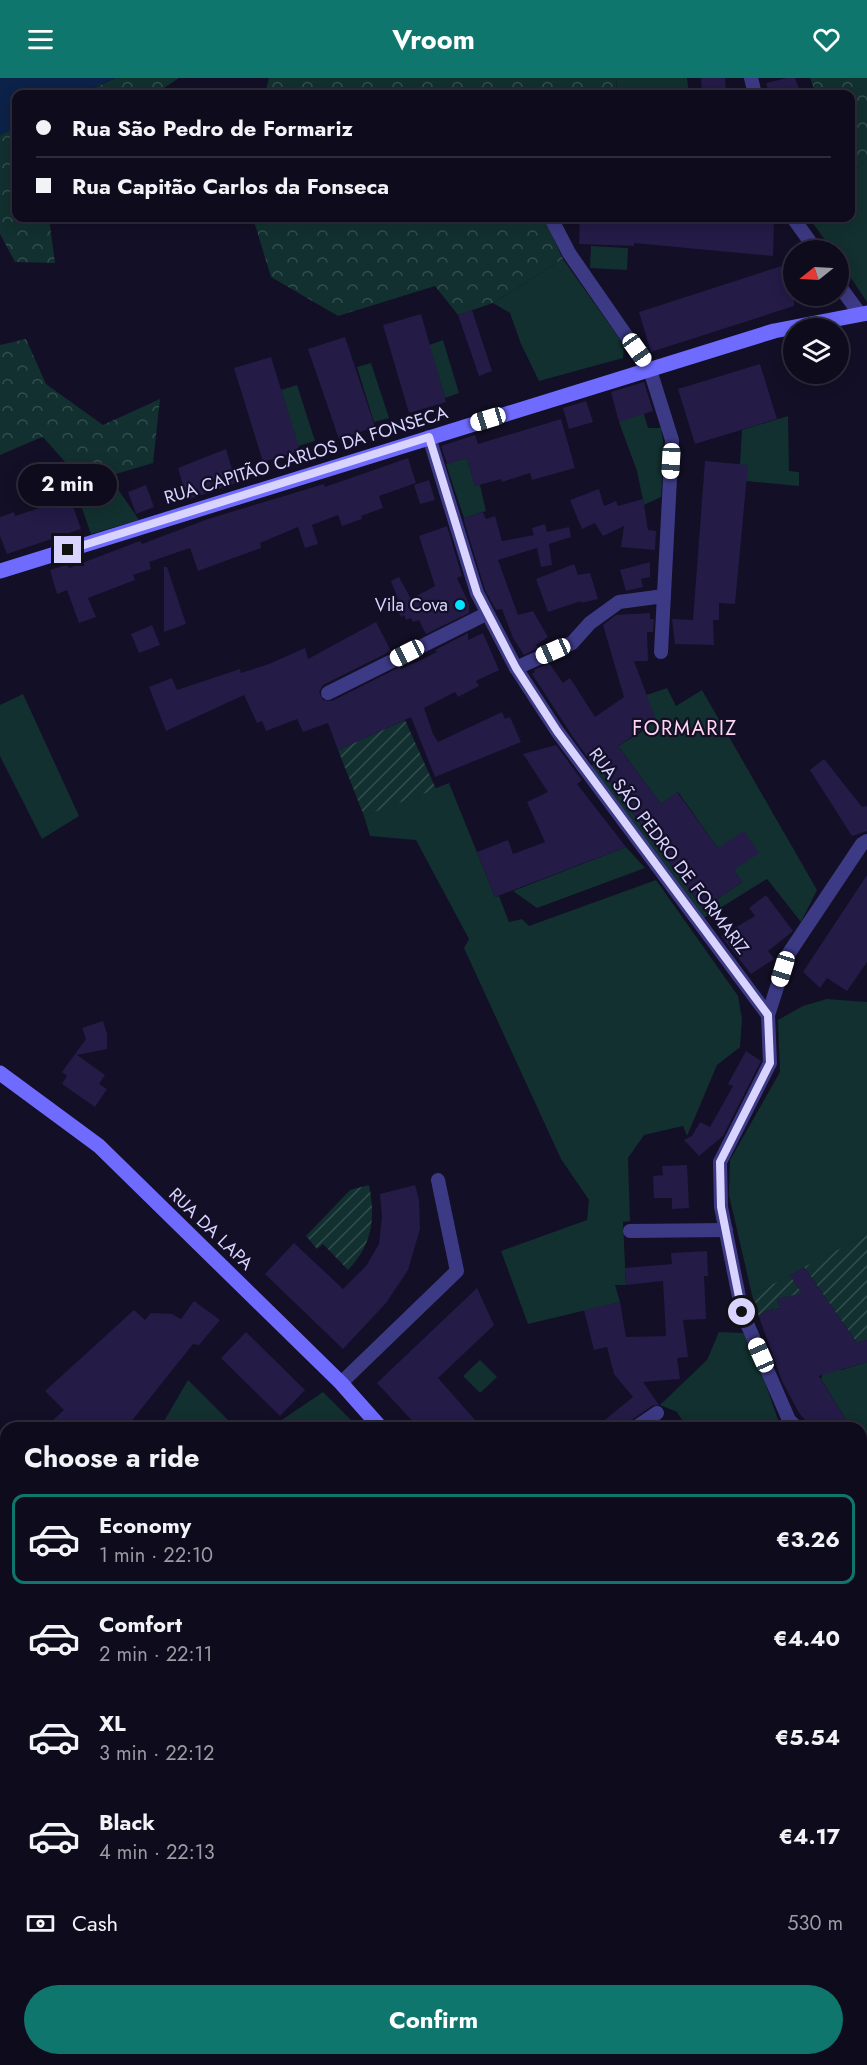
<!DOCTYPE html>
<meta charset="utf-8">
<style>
:root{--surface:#0e0b1c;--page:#171425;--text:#f1f3f6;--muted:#9b9ba3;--line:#2e2b3b;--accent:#0f766e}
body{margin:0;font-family:Jost,sans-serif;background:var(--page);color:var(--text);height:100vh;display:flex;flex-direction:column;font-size:22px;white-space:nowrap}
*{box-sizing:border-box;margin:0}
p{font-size:20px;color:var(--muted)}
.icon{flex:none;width:33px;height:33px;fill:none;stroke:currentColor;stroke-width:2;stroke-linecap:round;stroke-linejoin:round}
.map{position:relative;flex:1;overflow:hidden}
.drawer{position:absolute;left:0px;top:1344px;width:867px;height:644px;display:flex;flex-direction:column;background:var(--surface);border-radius:18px 18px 0 0;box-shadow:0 3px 15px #0003,0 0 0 2px var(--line)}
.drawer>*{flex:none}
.top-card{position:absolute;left:12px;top:12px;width:843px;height:132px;border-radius:12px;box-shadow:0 3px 15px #0003,0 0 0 2px var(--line);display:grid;align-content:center;height:132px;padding:0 24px;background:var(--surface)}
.needle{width:39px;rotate:252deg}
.buttons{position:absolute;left:783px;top:162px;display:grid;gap:12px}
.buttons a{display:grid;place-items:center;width:66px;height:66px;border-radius:50%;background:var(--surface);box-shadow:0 3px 15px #0003,0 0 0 2px var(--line);font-size:30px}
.end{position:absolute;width:27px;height:27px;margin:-14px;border:8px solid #d9d4ff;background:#111;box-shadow:0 0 0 3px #111}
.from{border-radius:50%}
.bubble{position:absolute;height:42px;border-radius:21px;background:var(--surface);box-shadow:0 3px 15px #0003,0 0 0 2px var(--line);font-size:20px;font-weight:700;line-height:42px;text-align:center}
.car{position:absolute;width:18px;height:36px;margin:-18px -9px;border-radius:8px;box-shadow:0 0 4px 2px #0007;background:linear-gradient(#fff 24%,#345 0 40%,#fff 0 76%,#345 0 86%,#fff 0)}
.top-card b{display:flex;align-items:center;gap:21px;height:57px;font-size:22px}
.top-card b+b{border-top:2px solid var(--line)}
.top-card i{width:15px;height:15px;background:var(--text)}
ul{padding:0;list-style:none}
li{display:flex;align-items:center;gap:18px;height:90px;margin:0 12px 9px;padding:0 12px;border:3px solid transparent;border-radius:12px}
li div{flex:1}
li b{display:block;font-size:22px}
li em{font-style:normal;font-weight:700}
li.current{border-color:var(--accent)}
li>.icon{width:54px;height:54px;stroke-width:1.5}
h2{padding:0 24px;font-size:27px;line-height:72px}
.pay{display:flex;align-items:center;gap:15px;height:66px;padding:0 24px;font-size:22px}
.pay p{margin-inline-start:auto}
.action{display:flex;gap:12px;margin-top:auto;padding:12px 24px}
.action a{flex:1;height:69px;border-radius:36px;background:var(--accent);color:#fff;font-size:24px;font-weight:700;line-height:69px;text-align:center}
header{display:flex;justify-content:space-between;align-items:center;height:78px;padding:0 24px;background:var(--accent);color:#fff;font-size:27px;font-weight:700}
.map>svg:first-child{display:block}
</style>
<header><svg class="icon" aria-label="menu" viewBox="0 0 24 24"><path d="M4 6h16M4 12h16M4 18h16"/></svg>Vroom<svg class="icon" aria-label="heart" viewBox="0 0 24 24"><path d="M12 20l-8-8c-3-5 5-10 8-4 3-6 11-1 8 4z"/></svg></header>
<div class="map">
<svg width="867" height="1987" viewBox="0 0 867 1987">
<defs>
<pattern id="forest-crowns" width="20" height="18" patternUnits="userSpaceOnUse" patternTransform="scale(1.5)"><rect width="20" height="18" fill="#12302f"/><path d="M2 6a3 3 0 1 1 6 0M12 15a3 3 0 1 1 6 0" fill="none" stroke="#344d4e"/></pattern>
<pattern id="garden-furrows" width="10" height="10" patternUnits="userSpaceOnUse" patternTransform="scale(1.5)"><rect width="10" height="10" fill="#12302f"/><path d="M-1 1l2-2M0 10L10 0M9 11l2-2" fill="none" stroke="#344d4e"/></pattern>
</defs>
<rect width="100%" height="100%" fill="#130f26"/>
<g fill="#12302f">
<polygon points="616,0 687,0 689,16 617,16"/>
<polygon points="867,81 867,224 839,182 838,172 832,172 810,141 850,140 851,95"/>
<polygon points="591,168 628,170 627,192 590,190"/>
<polygon points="563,181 624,267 623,280 539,303 521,266 510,235 493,225"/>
<polygon points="443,262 459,315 445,320 429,267"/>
<polygon points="371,285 389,340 374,344 357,289"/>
<polygon points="297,307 315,363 298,368 281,312"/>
<polygon points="639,320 648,350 661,350 664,369 661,419 644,427 637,393 619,344"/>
<polygon points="788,338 789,393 799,394 799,408 746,403 740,386 742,352"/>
<polygon points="42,358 109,398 139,442 91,456 66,385"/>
<polygon points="467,380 475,408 480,407 486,433 464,440 446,386"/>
<polygon points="667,610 676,628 702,612 817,812 801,844 767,801 704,840 591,688 596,685 703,831 742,804 678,714 661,726 618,668 646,651 629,623"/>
<polygon points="23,616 79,738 42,761 0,678 0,627"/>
<polygon points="449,705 495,819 499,818 509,844 522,841 529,848 656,802 738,918 742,941 740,969 717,987 687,1058 683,1048 644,1057 628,1080 630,1143 623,1144 626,1207 615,1207 620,1224 528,1246 501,1173 587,1142 589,1122 561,1081 464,870 469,861 416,762 370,758 364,738"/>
<polygon points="626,769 645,790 537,830 513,813"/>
<polygon points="827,921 867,924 867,1157 752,1217 729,1117 730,1082 780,994 778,942 803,928"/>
<polygon points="719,1254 743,1255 750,1262 781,1350 696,1350 684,1345 677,1334 660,1327 707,1282"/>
<polygon points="831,1273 841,1292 867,1284 867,1373 861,1364 861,1350 851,1350 821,1301"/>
<polygon points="480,1282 497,1299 480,1315 463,1298"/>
<polygon points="188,1302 236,1350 160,1350"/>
<polygon points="323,1314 359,1350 270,1350"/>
<polygon points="861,1786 867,1789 867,1860 861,1862"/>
</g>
<g fill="url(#forest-crowns)">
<polygon points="115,0 179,0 155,16 82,16"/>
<polygon points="269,0 616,0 617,16 265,16"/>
<polygon points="810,0 867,0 867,81 851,95 850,16 816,16"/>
<polygon points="16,49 16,140 49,140 55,185 15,184 0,156 0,57"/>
<polygon points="253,140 544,140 563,181 493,225 458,237 435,208 338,238 271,199"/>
<polygon points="26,261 46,306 103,347 160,321 153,385 109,398 42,359 0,377 0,267"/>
</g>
<g fill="url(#garden-furrows)">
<polygon points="405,642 436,711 364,738 338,672"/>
<path d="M 369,1107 C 376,1141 372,1167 348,1192 L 323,1166 L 317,1171 L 306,1158 L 350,1112 Z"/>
<polygon points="867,1157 867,1262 857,1265 804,1189"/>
<polygon points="790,1197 819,1241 792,1218 777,1221 780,1230 765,1233 759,1239 752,1217"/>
</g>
<polygon fill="#0c2248" points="0,0 115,0 82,16 16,16 16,49 0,57"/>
<g fill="#241b47">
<polygon points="701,0 725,0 726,16 702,16"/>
<polygon points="787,0 795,0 801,16 769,16 766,5"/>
<polygon points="580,140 769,140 774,144 773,178 634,165 634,168 579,166"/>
<polygon points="794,184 794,228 651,274 639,234"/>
<polygon points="472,232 492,293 479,298 458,237"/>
<polygon points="421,236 446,324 409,335 383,247"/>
<polygon points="345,259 375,349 339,361 308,271"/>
<polygon points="271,279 300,373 263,384 234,290"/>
<polygon points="760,286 777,341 695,366 678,311"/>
<polygon points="644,304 653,333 619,344 611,314"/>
<polygon points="586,323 593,344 569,351 563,330"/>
<polygon points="561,341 575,390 532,402 530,395 502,404 501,401 475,408 467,380 447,386 441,368 475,357 478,366"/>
<polygon points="226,371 236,405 187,422 178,390"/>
<polygon points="408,380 416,405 379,418 383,430 361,438 362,441 342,448 338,437 312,447 318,466 305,470 298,449 260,465 261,470 198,493 190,470 149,484 151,491 133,497 135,502 88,520 96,539 79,545 67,512 57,516 50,492 68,486 69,490 140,463 142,466 208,441 324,406 325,409"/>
<polygon points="705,383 748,387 735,526 719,525 719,542 713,542 714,567 675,566 672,541 693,542"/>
<polygon points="70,398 75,411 62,416 57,403"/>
<polygon points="429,402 435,422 420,426 414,407"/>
<polygon points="146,407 154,429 136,436 128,414"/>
<polygon points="599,411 604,428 616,423 618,428 643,421 648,452 656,453 655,472 621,469 624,448 603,458 595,445 582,451 570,422"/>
<polygon points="70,420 81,451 7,476 0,458 0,439 14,434 15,438"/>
<polygon points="483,434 486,441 495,438 502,463 534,457 532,450 545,446 547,454 569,449 571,459 549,466 552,487 541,489 537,470 498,482 518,537 533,533 548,559 536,567 538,570 524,577 513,560 502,531 496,532 485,512 464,443 464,440"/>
<polygon points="447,448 462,498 457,500 469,526 469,535 426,556 419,542 413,544 411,540 406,542 404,537 401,539 394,526 399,524 391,503 399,499 411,521 435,508 419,458"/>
<polygon points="650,484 650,499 641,501 643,509 626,513 620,492"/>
<polygon points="574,486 578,497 590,495 598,521 581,525 581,523 548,534 536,501"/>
<polygon points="164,489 167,489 186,546 164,554"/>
<polygon points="650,535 650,541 654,541 653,554 647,554 648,583 634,583 656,642 618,668 661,726 677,714 718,770 744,753 759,775 734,792 742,804 703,831 600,690 597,692 575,662 532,596 535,594 534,592 549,585 563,605 570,600 595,639 624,619 603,547 616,537"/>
<polygon points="376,544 391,573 323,607 319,614 323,622 332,623 400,589 401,591 421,582 437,574 435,572 468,555 468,562 483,555 499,592 476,603 479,608 458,619 455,614 424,630 433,656 438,664 502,634 505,641 510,639 521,664 435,699 411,639 338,672 328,645 303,654 297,641 266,653 262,643 257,645 244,617 166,653 149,609 172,600 177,612 240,591 241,595 269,586 305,570 308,581"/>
<polygon points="152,547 160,567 139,575 131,556"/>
<polygon points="556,667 582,702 577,706 626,769 495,819 477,774 508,762 513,776 545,764 527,724 548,714 523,676"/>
<polygon points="824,681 862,729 867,728 867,753 852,758 810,692"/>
<polygon points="867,797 867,884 847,913 827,900 820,910 803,894"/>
<polygon points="766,817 793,853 768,873 774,881 751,896 721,858 755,838 749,830"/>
<polygon points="103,943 107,956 107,971 77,977 105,997 99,1006 107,1011 95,1029 62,1006 67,998 62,994 86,961 82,950"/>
<polygon points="746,973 761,983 723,1058 699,1078 684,1062 692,1058 700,1044 710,1049 733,1008 728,1006"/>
<polygon points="687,1087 689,1130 672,1131 672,1120 654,1120 653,1098 663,1097 662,1088"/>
<polygon points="415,1107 419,1122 420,1151 408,1192 386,1225 343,1271 265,1196 294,1165 343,1211 366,1188 379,1166 382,1139 380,1116"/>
<polygon points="707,1173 708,1198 704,1198 706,1241 683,1242 688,1279 677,1280 680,1301 643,1304 659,1327 652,1328 630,1343 626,1350 595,1350 633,1319 614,1296 607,1269 594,1272 584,1232 620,1224 626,1259 666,1258 663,1203 626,1207 625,1190 672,1186 671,1175"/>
<polygon points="804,1189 857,1265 867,1262 867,1284 819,1298 851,1350 812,1350 799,1335 782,1303 759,1239 765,1233 780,1230 777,1221 802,1215 790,1197"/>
<polygon points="477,1210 494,1247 438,1300 482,1350 419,1350 377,1305"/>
<polygon points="194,1223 220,1242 199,1267 193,1266 126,1350 44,1350 64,1332 45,1313 134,1232 145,1242 151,1235 172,1236 181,1241"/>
<polygon points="246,1254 305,1312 280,1338 221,1280"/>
</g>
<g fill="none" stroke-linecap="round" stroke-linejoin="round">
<g stroke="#3d3a85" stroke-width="14">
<polyline points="751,0 755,16"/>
<polyline points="551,140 569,175 650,292 672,362 661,574"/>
<polyline points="793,140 816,172"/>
<polyline points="838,206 860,236"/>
<polyline points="429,359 477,515 516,590 557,653 768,937 770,985 720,1084 721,1129 742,1234 789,1342 797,1350"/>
<polyline points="516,590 572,565 590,545 619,524 664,518"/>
<polyline points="328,615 486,536"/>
<polyline points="768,937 787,878 862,766 867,763"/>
<polyline points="630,1153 726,1152"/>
<polyline points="341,1305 457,1193 438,1102"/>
<polyline points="635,1350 657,1335"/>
<polyline points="861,1412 867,1415"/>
</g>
<polyline stroke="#3d3a85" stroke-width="15" points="861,1769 867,1772"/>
<g stroke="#6f6bff" stroke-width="15">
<polyline points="0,493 774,253 867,235"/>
<polyline points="0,995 99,1068 341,1305 381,1350"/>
<polyline points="861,1430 867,1428"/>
</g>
</g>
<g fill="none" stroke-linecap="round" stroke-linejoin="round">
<polyline stroke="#d9d4ff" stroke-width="8" points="68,472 429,359 477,515 516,590 557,653 768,937 770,985 720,1084 721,1129 742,1234"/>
</g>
<circle fill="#00e5ff" stroke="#130f26" stroke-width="2" cx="460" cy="527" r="6"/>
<g text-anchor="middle" stroke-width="4.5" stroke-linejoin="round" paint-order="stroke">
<g font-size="18" fill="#d9d4ff" stroke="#130f26">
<text transform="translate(306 377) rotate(-17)" y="6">RUA CAPITÃO CARLOS DA FONSECA</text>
<text transform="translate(669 773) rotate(53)" y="6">RUA SÃO PEDRO DE FORMARIZ</text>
<text transform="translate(211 1151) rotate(44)" y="6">RUA DA LAPA</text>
</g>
<g font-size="18" fill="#d9d4ff" stroke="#130f26" text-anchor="end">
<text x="448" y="533">Vila Cova</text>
</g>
<g font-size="20" letter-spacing="1.5" fill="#ffd6f0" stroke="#130f26">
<text x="685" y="657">FORMARIZ</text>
</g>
</g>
</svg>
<div class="buttons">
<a><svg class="needle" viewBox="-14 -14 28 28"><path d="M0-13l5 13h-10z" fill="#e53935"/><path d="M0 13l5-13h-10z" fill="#9b9ba3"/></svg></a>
<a><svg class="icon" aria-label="layers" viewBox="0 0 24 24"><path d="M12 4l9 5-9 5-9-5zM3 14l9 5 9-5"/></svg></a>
</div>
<i class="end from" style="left:742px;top:1234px"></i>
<i class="end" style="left:68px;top:472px"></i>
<div class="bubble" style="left:18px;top:386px;width:99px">2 min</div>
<i class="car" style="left:637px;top:272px;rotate:145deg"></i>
<i class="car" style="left:488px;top:341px;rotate:253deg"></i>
<i class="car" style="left:671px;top:383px;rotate:183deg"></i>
<i class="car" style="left:553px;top:573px;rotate:246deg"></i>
<i class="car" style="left:407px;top:575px;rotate:243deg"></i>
<i class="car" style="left:783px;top:891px;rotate:197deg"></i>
<i class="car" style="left:761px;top:1277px;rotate:336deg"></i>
<div class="top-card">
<b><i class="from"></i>Rua São Pedro de Formariz</b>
<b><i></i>Rua Capitão Carlos da Fonseca</b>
</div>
<section class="drawer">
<h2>Choose a ride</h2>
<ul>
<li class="current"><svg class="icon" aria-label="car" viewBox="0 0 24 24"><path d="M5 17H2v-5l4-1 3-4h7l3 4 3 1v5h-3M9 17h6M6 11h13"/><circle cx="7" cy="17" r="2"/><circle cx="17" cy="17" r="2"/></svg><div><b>Economy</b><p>1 min · 22:10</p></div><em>€3.26</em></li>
<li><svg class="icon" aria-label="car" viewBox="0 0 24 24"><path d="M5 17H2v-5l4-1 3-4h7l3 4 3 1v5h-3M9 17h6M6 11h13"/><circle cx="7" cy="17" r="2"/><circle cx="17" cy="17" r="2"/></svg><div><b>Comfort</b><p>2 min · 22:11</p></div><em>€4.40</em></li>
<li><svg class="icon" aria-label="car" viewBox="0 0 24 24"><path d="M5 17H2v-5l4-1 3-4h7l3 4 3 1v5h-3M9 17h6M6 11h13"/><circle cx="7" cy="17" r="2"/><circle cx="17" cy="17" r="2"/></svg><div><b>XL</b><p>3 min · 22:12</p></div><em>€5.54</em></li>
<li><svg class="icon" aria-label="car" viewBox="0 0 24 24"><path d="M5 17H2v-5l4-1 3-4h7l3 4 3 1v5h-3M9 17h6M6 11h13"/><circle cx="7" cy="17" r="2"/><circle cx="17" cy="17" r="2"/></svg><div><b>Black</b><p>4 min · 22:13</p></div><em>€4.17</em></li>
</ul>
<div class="pay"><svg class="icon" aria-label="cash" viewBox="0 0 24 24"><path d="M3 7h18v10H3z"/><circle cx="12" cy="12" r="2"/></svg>Cash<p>530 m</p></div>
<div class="action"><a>Confirm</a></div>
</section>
</div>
